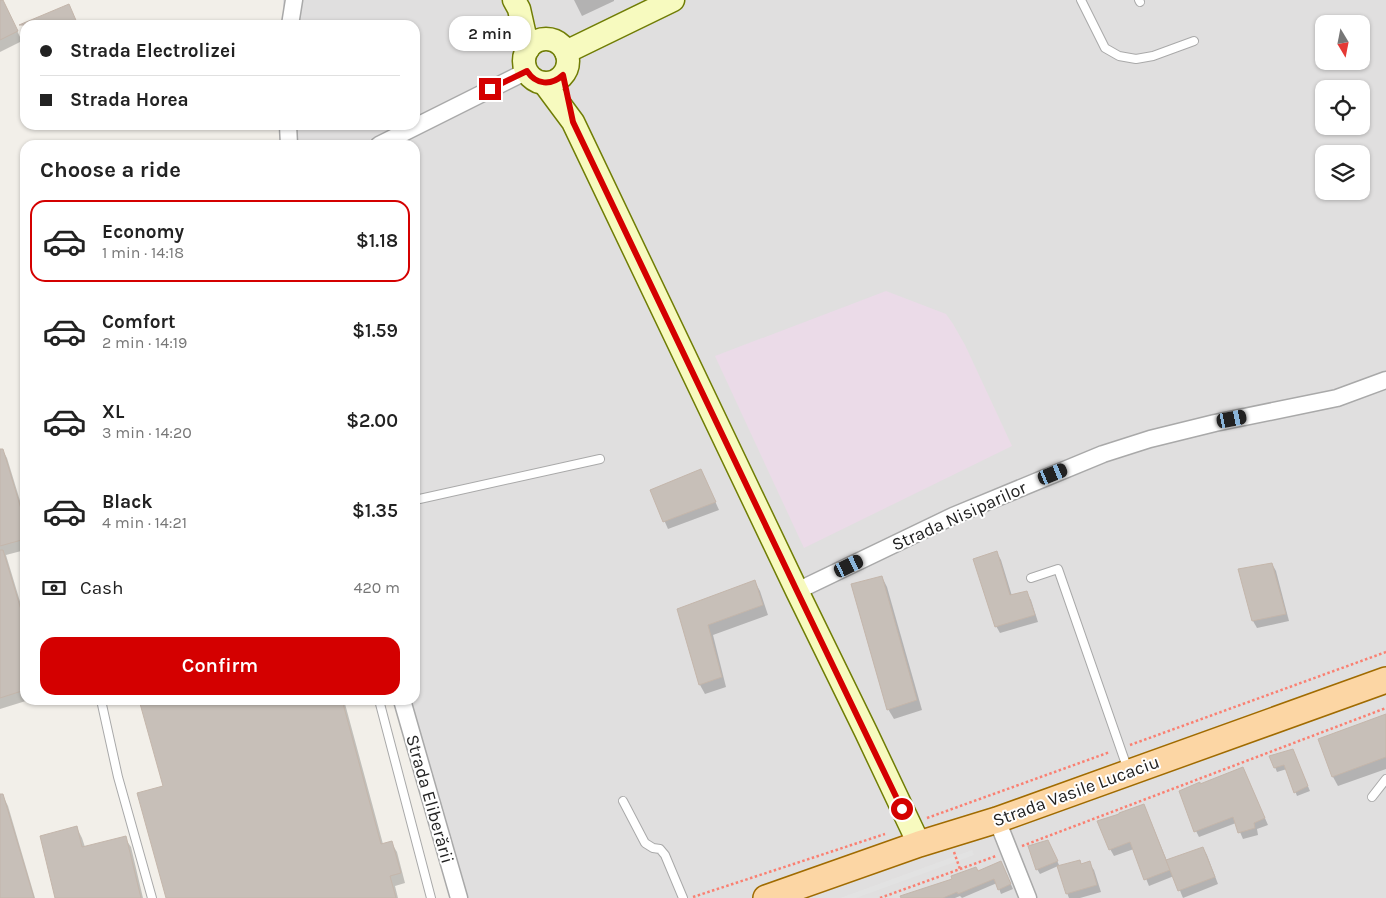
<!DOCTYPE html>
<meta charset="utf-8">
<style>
:root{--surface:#fff;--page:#f2f2f2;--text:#222;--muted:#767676;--line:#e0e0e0;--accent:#d40000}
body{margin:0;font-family:Karla,sans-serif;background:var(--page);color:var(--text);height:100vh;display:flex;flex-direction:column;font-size:19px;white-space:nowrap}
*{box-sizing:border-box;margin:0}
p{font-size:16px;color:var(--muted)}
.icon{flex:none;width:28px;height:28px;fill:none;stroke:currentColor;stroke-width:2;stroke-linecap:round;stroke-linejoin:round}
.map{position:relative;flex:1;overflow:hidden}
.drawer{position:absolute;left:20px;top:140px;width:400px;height:565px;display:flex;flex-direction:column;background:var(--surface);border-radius:15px;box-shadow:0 1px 4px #0004}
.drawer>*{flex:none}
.banner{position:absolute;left:20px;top:20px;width:400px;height:110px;border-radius:15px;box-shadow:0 1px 4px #0004;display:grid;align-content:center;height:110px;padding:0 20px;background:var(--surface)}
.needle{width:32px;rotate:170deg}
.buttons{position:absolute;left:1315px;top:15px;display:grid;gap:10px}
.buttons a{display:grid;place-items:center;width:55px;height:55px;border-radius:10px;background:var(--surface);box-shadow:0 1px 4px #0004;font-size:25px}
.end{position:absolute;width:22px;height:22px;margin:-11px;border:6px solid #d40000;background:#fff;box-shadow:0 0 0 2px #fff}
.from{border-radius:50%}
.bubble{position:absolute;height:35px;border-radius:15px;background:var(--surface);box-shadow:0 1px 4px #0004;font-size:16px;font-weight:600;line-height:35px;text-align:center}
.car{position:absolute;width:15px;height:30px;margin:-15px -8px;border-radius:6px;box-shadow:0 0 4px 1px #0007;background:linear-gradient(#222 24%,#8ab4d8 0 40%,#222 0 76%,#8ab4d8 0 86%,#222 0)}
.banner b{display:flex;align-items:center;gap:18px;height:48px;font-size:19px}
.banner b+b{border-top:1px solid var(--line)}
.banner i{width:12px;height:12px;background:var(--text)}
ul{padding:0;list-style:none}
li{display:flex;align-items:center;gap:15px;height:82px;margin:0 10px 8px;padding:0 10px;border:2px solid transparent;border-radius:15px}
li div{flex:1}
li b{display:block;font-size:19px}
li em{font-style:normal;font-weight:600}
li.selected{border-color:var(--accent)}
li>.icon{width:45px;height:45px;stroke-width:1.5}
h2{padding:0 20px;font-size:22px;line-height:60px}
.pay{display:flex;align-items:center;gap:12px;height:55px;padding:0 20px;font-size:19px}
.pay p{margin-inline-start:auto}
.cta{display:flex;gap:10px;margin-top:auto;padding:10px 20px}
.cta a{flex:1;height:58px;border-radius:15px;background:var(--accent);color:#fff;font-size:20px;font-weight:600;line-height:58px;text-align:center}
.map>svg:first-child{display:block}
</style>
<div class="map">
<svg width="1386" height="898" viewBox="0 0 1386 898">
<rect width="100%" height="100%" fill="#f2efe9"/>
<path fill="#e0dfdf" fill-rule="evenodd" d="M 283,0 L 1386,0 L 1386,898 L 451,898 L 393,700 L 415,700 L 415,145 L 280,145 L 280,125 L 415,125 L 415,25 L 283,25 ZM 1324,24 L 1361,24 L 1361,61 L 1324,61 ZM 1324,89 L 1361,89 L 1361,126 L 1324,126 ZM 1324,154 L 1361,154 L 1361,191 L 1324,191 Z"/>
<polygon fill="#ebdbe8" points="886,291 946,314 953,324 965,345 1012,446 804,548 715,356"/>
<polygon fill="#e2e2e2" points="972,850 974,855 856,898 840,898"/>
<g fill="#0003">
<polygon points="0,0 2,0 22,41 0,52"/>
<polygon points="574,0 614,0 614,1 582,16"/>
<polygon points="0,449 2,449 7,458 25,517 25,550 6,555 25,618 25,700 29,700 0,709"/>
<polygon points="701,470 719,510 668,529 651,490"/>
<polygon points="997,553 1001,560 1012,596 1026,592 1031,600 1038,622 1000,633 996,626"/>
<polygon points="1272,564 1276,571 1289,621 1257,628 1253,621"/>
<polygon points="882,577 887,587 922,710 894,719 888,709"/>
<polygon points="755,582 760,591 768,615 713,635 726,687 705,694 700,685 678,610"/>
<polygon points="140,700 344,700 383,844 391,842 397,852 405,883 395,886 398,898 168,898 164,787"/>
<polygon points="1386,715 1386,769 1338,786 1333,777 1319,740"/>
<polygon points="1295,755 1310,791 1297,796 1287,769 1277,772 1275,767"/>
<polygon points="1243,768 1268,825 1257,829 1258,835 1243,839 1236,823 1199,837 1196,831 1200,785"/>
<polygon points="3,796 8,806 35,898 0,898 0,797"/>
<polygon points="1144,805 1147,812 1167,861 1203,848 1207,855 1218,884 1183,898 1174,876 1149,886 1134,849 1114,856 1110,849"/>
<polygon points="77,828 82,838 85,847 125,838 131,847 143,898 56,898"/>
<polygon points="1050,846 1060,867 1081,865 1089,863 1094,870 1101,892 1080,898 1069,898 1067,893 1058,866 1040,874 1037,869"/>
<polygon points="1003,866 1013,889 1001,894 997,883 962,898 960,896 955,898 904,898 978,872"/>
</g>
<g fill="#c7bfb8" stroke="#c4b6ab">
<polygon points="0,0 3,0 18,31 0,40"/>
<polygon points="69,4 78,25 19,25"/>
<polygon points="0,449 3,449 25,522 25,539 0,546"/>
<polygon points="701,469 716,502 663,522 650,490"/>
<polygon points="0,550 3,550 25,623 25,690 0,698"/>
<polygon points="997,551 1010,595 1027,591 1035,615 995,627 973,559"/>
<polygon points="1272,563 1286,614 1252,621 1238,569"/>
<polygon points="882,576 917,700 887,710 851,584"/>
<polygon points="755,580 763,605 708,625 722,677 699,685 677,609"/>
<polygon points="139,700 342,700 381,844 392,841 401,873 390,876 396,898 166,898 137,793 163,786"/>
<polygon points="1386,714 1386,757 1332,777 1318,739"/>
<polygon points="1293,749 1308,786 1294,793 1284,765 1274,768 1269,756"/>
<polygon points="1243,767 1265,818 1254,823 1255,828 1238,833 1233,817 1194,832 1179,791 1200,782 1200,784"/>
<polygon points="0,794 3,794 34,898 0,898"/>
<polygon points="1144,804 1170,870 1144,880 1130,842 1109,850 1097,821 1119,814 1119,813"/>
<polygon points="77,826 82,847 126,836 141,898 55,898 40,836"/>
<polygon points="1048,840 1058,861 1036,870 1028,846"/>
<polygon points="1203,847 1215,877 1178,891 1166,860"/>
<polygon points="1080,860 1081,864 1090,861 1097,885 1066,894 1057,866"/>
<polygon points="1001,861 1011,884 998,890 994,879 958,894 957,892 943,898 901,898 900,896 952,879 951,876 976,867 978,871"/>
</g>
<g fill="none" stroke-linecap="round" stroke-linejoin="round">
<g stroke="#a9a9a9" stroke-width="10">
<g id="lane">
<polyline points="1081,0 1105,48 1119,56 1136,59 1153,56 1194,41"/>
<polyline points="1139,0 1140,2"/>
<polyline points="415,500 600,459"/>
<polyline points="1031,578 1058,569 1128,770"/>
<polyline points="101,700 118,777 152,898"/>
<polyline points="379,700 431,898"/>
<polyline points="1372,797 1386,779"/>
<polyline points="623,801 645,843 653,848 660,849 665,855 683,898"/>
</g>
</g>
<g stroke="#a9a9a9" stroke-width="19">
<g id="street">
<polyline points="290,25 294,0"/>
<polyline points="288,125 289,145"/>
<polyline points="379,145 527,71"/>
<polyline points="797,591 953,516 1103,454 1150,439 1215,423 1337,398 1386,380"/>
<polyline points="402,700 459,898"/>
<polyline points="997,820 1028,898"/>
</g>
</g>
<g stroke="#707d05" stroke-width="25">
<g id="secondary">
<polyline points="514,0 519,9 528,49"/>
<circle cx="546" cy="61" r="22"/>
<polyline points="566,52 673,0"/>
<polyline points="544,83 573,122 797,591 866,732 919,844"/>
</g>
</g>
<g stroke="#a06b00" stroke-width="28">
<polyline id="primary" points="766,898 919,844 997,820 1386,680"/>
</g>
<g stroke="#fa8072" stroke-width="2.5" stroke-dasharray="2.5 2.5" stroke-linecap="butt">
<polyline points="1130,745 1386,652"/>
<polyline points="927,818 1110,752"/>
<polyline points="1022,846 1386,708"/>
<polyline points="954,852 960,869"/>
<polyline points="693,897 885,834"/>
<polyline points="880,898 996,856"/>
</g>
<use href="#lane" stroke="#fff" stroke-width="8"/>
<use href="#street" stroke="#fff" stroke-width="16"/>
<use href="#secondary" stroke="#f7fabf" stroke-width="22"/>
<use href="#primary" stroke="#fcd6a4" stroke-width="25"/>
</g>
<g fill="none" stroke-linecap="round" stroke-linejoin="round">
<path stroke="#d40000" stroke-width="6" d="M 490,89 L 527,71 C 536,85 551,86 563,75 L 573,122 L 797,591 L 902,809"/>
</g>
<g text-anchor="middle" stroke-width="4" stroke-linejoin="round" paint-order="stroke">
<g font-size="18" fill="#222" stroke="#fff">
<text transform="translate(959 516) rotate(-24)" y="6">Strada Nisiparilor</text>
<text transform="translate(1076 791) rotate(-20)" y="6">Strada Vasile Lucaciu</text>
<text transform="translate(430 799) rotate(74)" y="6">Strada Eliberării</text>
</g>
</g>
</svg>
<div class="buttons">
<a><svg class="needle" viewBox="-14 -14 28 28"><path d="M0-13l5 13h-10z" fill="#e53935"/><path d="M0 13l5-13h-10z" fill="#767676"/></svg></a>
<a><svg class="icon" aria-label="locate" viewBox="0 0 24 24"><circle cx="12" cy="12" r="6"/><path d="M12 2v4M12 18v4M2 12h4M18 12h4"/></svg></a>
<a><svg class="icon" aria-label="layers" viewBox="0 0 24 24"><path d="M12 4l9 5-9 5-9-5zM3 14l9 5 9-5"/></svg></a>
</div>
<i class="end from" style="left:902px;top:809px"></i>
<i class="end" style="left:490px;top:89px"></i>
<div class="bubble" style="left:449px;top:16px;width:82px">2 min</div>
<i class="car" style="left:1232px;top:419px;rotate:79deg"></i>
<i class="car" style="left:1053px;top:474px;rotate:68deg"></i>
<i class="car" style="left:849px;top:566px;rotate:64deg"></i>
<div class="banner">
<b><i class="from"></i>Strada Electrolizei</b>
<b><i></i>Strada Horea</b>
</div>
<section class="drawer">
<h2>Choose a ride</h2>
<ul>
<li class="selected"><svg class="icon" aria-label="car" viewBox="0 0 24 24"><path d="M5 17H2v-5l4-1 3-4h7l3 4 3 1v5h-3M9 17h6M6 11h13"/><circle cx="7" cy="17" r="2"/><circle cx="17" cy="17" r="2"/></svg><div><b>Economy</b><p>1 min · 14:18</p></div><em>$1.18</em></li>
<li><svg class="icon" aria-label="car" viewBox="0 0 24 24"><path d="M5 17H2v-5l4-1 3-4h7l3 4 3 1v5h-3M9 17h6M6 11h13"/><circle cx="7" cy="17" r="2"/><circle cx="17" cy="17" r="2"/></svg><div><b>Comfort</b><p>2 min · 14:19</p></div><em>$1.59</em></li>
<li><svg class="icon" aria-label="car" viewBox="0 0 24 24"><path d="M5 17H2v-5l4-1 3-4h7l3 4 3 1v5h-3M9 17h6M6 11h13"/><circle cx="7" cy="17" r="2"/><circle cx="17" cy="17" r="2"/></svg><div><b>XL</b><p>3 min · 14:20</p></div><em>$2.00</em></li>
<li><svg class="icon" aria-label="car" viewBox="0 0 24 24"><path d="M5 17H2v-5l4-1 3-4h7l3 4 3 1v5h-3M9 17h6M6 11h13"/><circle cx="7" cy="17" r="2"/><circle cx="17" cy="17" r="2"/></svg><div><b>Black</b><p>4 min · 14:21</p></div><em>$1.35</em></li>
</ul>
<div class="pay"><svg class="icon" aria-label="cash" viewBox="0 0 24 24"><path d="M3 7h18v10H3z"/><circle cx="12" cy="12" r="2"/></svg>Cash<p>420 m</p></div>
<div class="cta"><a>Confirm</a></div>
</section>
</div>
